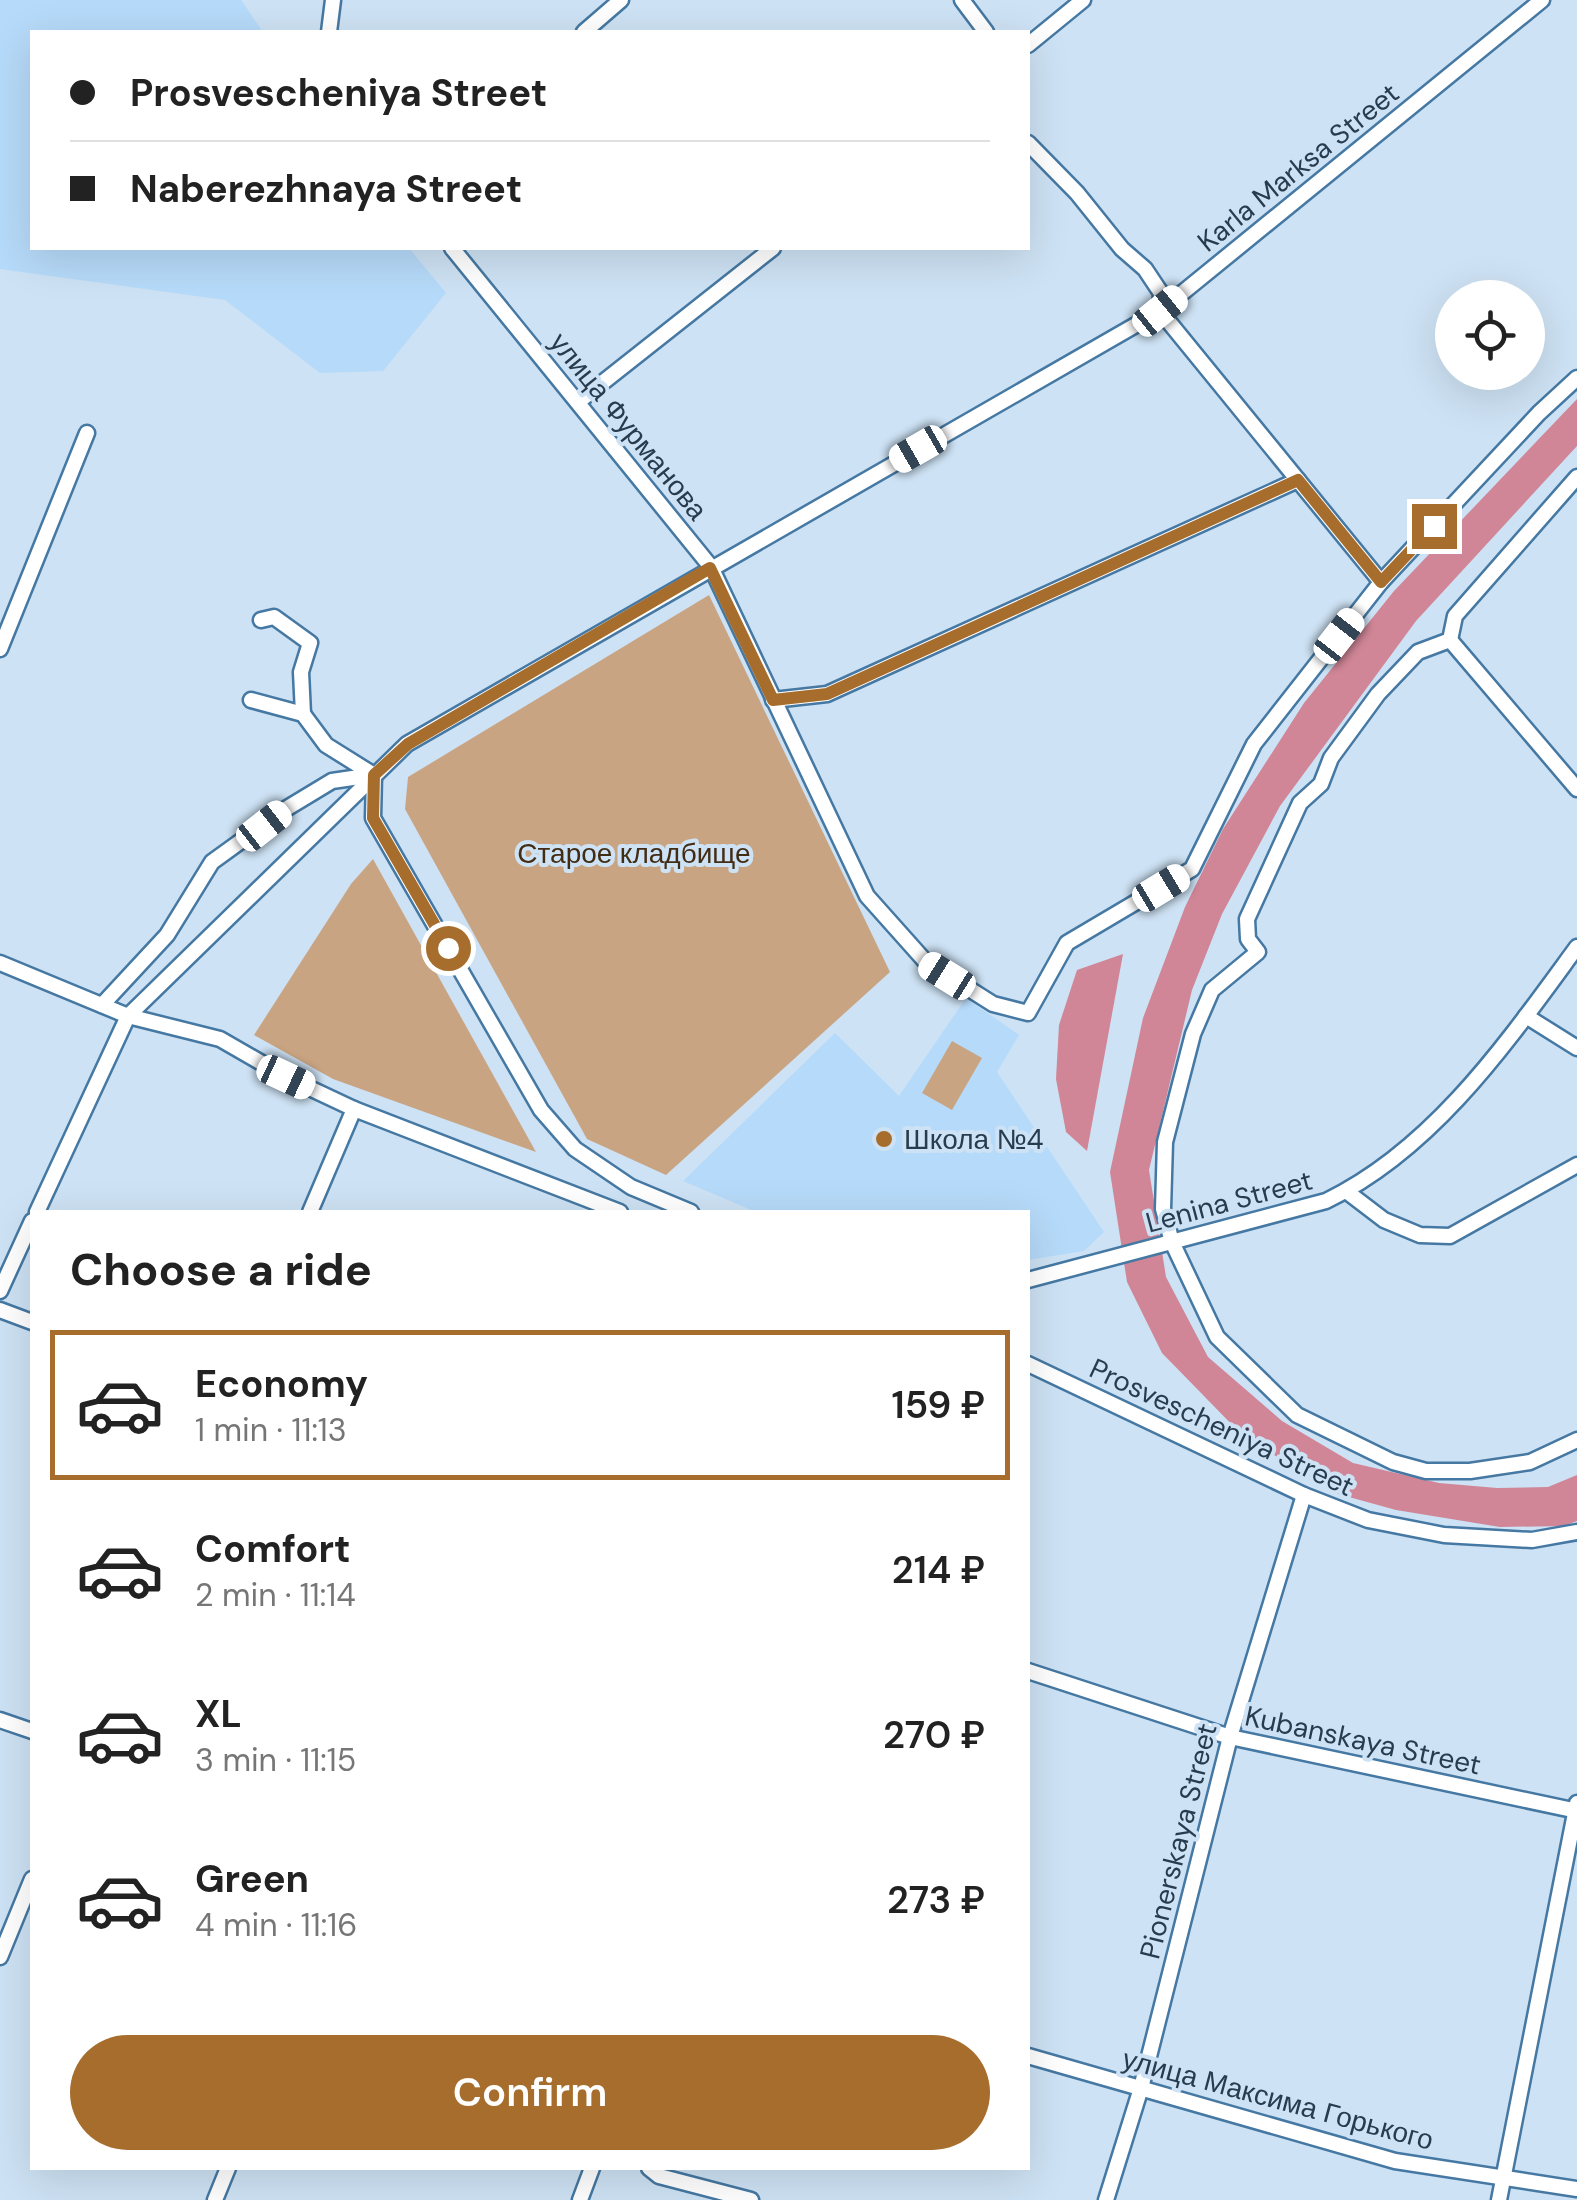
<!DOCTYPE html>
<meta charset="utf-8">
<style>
:root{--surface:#fff;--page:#f2f2f2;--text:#222;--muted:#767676;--line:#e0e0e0;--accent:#a76d2d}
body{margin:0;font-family:"DM Sans",sans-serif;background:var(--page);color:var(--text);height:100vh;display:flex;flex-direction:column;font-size:38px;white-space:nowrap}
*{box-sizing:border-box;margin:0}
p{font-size:32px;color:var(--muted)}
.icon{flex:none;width:55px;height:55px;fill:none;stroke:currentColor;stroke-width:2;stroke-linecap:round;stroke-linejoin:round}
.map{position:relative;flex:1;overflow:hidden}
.panel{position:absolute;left:30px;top:1210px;width:1000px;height:960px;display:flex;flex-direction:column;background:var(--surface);border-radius:0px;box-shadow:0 10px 40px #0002}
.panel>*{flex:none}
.guide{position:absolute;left:30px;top:30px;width:1000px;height:220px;border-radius:0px;box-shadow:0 10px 40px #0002;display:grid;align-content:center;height:220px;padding:0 40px;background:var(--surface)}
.fabs{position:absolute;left:1435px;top:280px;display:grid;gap:20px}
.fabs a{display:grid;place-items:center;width:110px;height:110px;border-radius:50%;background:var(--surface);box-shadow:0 10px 40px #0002;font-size:50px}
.end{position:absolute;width:45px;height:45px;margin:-22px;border:12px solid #a76d2d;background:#fff;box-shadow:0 0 0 5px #fff}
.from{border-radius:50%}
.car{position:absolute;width:30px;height:60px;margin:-30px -15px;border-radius:12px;box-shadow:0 0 8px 2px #0007;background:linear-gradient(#fff 24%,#345 0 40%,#fff 0 76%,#345 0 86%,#fff 0)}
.guide b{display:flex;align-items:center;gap:35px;height:95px;font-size:38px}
.guide b+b{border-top:2px solid var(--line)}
.guide i{width:25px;height:25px;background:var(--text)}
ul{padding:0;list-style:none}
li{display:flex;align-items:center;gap:30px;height:150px;margin:0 20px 15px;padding:0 20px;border:5px solid transparent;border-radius:0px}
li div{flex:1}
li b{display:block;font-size:38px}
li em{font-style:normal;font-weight:600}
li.current{border-color:var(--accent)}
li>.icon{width:90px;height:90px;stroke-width:1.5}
h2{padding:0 40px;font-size:45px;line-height:120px}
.primary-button{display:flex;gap:20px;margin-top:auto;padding:20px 40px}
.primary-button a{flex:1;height:115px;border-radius:60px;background:var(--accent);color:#fff;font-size:40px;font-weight:600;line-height:115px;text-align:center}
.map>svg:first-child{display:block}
</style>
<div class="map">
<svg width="1577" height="2200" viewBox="0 0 1577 2200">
<rect width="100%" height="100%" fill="#cde2f4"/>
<g fill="#b6daf9">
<polygon points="0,0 241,0 263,32 32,32 32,248 409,248 446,293 383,371 320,373 225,300 0,269"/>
<polygon points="966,998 1019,1035 997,1072 1104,1232 1084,1251 1028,1260 1028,1212 756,1212 683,1181 835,1033 899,1096"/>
</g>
<g fill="#c9a482">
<polygon points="709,595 890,972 666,1175 587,1139 405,809 408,777"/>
<polygon points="373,859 536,1152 333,1079 254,1035 351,884"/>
<polygon points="952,1041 982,1058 952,1110 922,1093"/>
</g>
<g fill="#d08697">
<polygon points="1577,399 1577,446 1416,621 1280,806 1222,914 1192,990 1149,1170 1166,1277 1208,1357 1282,1421 1353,1463 1439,1483 1497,1488 1548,1487 1577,1475 1577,1521 1564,1526 1500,1527 1396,1510 1338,1494 1243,1436 1162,1353 1127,1282 1110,1172 1143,1018 1185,907 1223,829 1304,703 1394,591"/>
<polygon points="1123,954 1087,1151 1066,1132 1056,1079 1059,1025 1077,970"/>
</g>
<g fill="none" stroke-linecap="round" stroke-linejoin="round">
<g stroke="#4578a2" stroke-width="19">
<g id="minor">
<polyline points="962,0 986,32"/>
<polyline points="329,32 333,0"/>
<polyline points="584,32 621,0"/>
<polyline points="1028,45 1083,0"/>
<polyline points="1028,143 1077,193 1122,249 1145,269 1161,293 1160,311 1381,582"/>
<polyline points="452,248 711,567 867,896 925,961 993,1004 1028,1013 1067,943 1192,869 1254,744 1381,582 1539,413 1577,378"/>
<polyline points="578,402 773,248"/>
<polyline points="1577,477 1455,616 1450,640 1418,652 1378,694 1331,758 1321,784 1300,803 1247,919 1248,939 1258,952 1212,990 1193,1034 1165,1142 1163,1209 1172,1242 1217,1337 1297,1415 1393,1462 1426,1471 1470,1471 1530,1462 1577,1440"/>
<polyline points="261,620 274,617 310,643 301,672 303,714"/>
<polyline points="1450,640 1577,789"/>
<polyline points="0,649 87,433"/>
<polyline points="251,700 303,714 326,745 374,775"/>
<polyline points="773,700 827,694 1298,480"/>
<polyline points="374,775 373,818 541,1110 575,1149 631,1187 691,1212"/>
<polyline points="0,963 128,1016 220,1039 286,1077 354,1109 620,1212"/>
<polyline points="102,1005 167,935 212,862 284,810 332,781 373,775"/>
<polyline points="1526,1016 1577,1048"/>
<polyline points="1346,1191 1384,1220 1420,1235 1450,1236 1577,1165"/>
<polyline points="37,1212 128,1016 407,744 1160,311 1542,0"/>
<polyline points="310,1212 354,1109"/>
<path d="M 1028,1280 L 1326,1201 C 1434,1149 1508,1041 1577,947"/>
<polyline points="0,1291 32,1221"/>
<polyline points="0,1310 32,1322"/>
<polyline points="1028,1364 1304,1495 1368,1520 1444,1535 1532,1540 1577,1532"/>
<polyline points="1028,1671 1230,1737 1577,1811"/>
<polyline points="0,1720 32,1731"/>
<polyline points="0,1957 32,1879"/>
<polyline points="1028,2056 1395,2161 1577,2189"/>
<polyline points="649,2168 659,2176 751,2200"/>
<polyline points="215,2200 228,2168"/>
<polyline points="580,2200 592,2168"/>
<polyline points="1106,2200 1141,2088 1230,1737 1304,1495"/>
<polyline points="1499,2200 1577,1803"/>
</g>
</g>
<use href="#minor" stroke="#fff" stroke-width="14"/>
</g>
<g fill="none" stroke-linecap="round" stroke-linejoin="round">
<polyline stroke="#a76d2d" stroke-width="12" points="448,948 373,818 374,775 408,744 710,568 773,700 827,694 1298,480 1381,582 1434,526"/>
</g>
<circle fill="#a76d2d" stroke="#cde2f4" stroke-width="4" cx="884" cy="1139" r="10"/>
<g text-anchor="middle" stroke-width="8" stroke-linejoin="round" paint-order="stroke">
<g font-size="28" fill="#273d4f" stroke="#cde2f4">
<text transform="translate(1298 167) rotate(-39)" y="10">Karla Marksa Street</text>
<text transform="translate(629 426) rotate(51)" y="10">улица Фурманова</text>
<text transform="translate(1229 1201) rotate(-15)" y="10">Lenina Street</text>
<text transform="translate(1222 1427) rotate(25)" y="10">Prosvescheniya Street</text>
<text transform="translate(1363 1740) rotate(12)" y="10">Kubanskaya Street</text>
<text transform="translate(1178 1841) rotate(-76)" y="10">Pionerskaya Street</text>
<text transform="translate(1278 2099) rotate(15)" y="10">улица Максима Горького</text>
</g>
<g font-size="28" fill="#432c14" stroke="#cde2f4">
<text x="634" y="863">Старое кладбище</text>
</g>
<g font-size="28" fill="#273d4f" stroke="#cde2f4" text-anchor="start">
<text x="904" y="1149">Школа №4</text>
</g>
</g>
</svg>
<div class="fabs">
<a><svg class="icon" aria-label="locate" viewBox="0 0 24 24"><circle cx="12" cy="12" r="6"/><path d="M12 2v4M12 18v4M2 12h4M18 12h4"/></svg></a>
</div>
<i class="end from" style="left:448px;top:948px"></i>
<i class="end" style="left:1434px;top:526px"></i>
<i class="car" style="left:1160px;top:311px;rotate:51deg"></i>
<i class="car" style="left:918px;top:449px;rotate:240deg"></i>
<i class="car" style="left:1339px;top:636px;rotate:38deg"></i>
<i class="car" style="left:264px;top:826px;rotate:52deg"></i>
<i class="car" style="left:1161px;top:888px;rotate:59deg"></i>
<i class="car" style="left:947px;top:976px;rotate:302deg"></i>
<i class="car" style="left:286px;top:1077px;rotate:115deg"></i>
<div class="guide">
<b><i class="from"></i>Prosvescheniya Street</b>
<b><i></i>Naberezhnaya Street</b>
</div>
<section class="panel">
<h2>Choose a ride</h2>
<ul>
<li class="current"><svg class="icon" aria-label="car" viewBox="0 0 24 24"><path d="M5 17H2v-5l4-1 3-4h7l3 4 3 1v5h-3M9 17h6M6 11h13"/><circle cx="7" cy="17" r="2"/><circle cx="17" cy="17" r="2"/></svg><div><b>Economy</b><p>1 min · 11:13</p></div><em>159 ₽</em></li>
<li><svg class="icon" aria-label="car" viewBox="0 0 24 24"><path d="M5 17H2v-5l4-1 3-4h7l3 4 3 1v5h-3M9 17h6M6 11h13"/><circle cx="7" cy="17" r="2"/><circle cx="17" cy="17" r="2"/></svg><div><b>Comfort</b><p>2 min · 11:14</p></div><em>214 ₽</em></li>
<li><svg class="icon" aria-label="car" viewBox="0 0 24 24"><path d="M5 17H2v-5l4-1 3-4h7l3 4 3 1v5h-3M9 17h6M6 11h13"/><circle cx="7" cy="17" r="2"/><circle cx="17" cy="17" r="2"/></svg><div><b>XL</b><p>3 min · 11:15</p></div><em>270 ₽</em></li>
<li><svg class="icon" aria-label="car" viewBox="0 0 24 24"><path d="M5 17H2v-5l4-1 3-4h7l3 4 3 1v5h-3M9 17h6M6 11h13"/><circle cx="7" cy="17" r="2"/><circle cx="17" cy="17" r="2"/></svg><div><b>Green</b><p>4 min · 11:16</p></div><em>273 ₽</em></li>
</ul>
<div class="primary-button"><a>Confirm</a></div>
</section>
</div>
